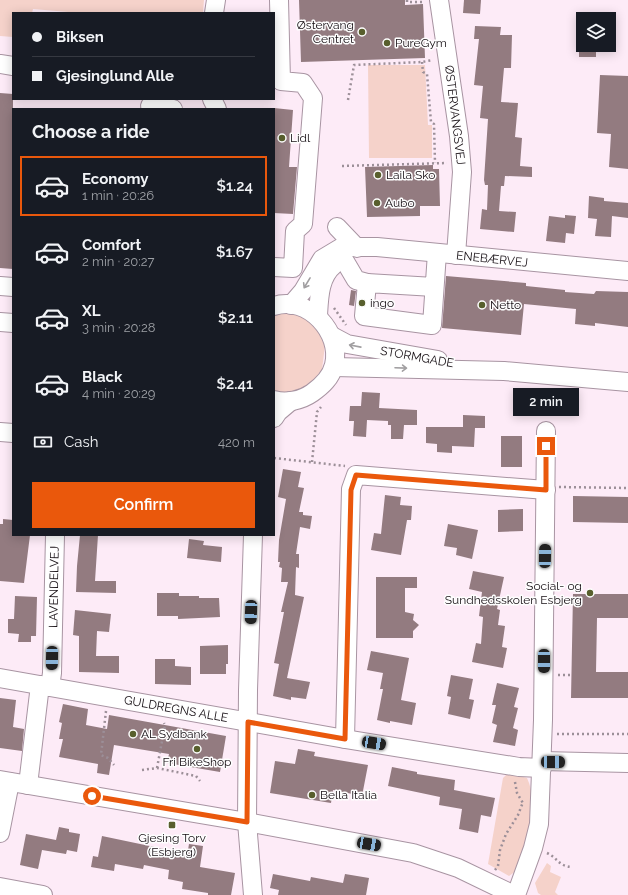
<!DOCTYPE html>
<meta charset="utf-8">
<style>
:root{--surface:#171b24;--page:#242831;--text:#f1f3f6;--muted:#9ea1a6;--line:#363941;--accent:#ea580c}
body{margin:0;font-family:Raleway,sans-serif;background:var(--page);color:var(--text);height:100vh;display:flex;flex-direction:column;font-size:15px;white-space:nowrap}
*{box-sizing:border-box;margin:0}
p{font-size:13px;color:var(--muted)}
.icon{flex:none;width:22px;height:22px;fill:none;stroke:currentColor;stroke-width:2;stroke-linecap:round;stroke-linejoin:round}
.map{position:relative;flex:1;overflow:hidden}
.details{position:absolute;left:12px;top:108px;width:263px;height:428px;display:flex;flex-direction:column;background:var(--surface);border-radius:0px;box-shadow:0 2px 10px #0003}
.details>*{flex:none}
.hud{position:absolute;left:12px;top:12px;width:263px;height:88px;border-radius:0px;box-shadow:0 2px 10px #0003;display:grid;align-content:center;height:88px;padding:0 20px;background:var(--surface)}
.buttons{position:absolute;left:576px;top:12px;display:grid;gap:8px}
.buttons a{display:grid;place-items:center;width:40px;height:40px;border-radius:0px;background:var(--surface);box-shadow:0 2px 10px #0003;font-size:20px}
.end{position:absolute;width:18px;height:18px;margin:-9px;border:5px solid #ea580c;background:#fff;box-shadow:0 0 0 2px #fff}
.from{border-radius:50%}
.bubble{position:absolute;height:28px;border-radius:0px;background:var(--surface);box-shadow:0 2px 10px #0003;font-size:13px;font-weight:600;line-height:28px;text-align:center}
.car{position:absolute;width:12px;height:24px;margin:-12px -6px;border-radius:5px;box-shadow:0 0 3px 1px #0007;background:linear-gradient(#222 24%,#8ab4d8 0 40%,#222 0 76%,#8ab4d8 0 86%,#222 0)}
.hud b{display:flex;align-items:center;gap:14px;height:38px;font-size:15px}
.hud b+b{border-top:1px solid var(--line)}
.hud i{width:10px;height:10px;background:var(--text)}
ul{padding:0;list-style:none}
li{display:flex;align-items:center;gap:12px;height:60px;margin:0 8px 6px;padding:0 12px;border:2px solid transparent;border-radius:0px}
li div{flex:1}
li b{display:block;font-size:15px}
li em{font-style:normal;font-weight:600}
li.on{border-color:var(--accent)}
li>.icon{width:36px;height:36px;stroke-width:1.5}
h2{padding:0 20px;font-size:18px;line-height:48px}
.pay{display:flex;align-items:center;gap:10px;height:44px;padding:0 20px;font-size:15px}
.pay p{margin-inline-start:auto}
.action{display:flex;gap:8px;margin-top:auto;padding:8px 20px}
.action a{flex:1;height:46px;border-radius:0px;background:var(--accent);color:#fff;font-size:16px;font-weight:600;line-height:46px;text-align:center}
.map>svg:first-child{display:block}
</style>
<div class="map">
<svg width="628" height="895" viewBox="0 0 628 895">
<rect width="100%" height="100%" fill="#fdebf7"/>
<g fill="#f5d2ca">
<polygon points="0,0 204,0 203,13 80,13 33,9 32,13 13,13 13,37 0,36"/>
<polygon points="368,65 425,65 428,125 432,125 432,158 369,158"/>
<polygon points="293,313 301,316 316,327 325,346 322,369 312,383 299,392 280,393 274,391 274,314"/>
<path d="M 508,773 L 527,778 C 540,805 525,845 516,871 L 509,876 L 488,864 L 503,778 Z"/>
<polygon points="547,863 551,866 550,872 561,877 555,892 558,895 541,895 538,893 535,883"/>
</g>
<g fill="#937b80">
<polygon points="299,0 405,0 405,5 423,4 425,58 301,62"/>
<polygon points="464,0 481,0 480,14 463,13"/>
<polygon points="475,26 501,27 500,35 512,35 511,68 504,68 501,102 518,103 515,137 522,138 520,166 532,167 532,177 505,176 504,186 501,186 499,211 516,212 514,232 480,229 482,209 487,210 488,185 485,185 484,180 488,119 480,118 483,86 474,85 479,39 474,39"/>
<rect x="579" y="45" width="17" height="12"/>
<polygon points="600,75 628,76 628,169 609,167 611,134 597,133"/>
<polygon points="0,93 13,94 13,269 0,268"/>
<polygon points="274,108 293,110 289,167 297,167 293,214 274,213"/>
<polygon points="433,165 433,169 439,169 440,206 420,206 420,216 367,217 365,167"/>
<polygon points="589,196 604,198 604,201 628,203 628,218 612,216 611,237 595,236 597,219 588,218"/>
<polygon points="565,215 576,216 574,234 566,233 565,243 546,241 549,216 565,218"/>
<polygon points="446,276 526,283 526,286 565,290 565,292 594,294 596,291 628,292 628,327 595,323 595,326 575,324 576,309 524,304 521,335 442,328"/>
<polygon points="351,290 356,291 354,306 349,305"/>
<polygon points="362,392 380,393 379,408 417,410 417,425 404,425 403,439 391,439 391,425 388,425 388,421 367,420 366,437 353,436 354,421 349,421 350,406 361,406"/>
<polygon points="463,415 485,416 485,428 475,428 474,447 452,446 452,453 437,452 437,444 426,443 426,427 463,427"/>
<rect x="501" y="436" width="21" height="31"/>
<polygon points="283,469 301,472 298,487 304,488 299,512 303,512 303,515 312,516 310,529 300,527 296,554 299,554 299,568 296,567 295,595 304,597 287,678 310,682 306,699 291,697 291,700 273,696 279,664 274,663 284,612 281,612 288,582 281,582 282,568 279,567 280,562 278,562 279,540 286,499 278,497"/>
<polygon points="385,495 401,497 400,505 412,506 411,520 407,520 401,555 371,550 374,533 381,534"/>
<polygon points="573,496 628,497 628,523 573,522"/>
<polygon points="523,509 523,531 498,532 498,510"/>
<polygon points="3,519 13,520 13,535 30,535 24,583 0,581 0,524 3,524"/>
<polygon points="448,524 478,530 472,559 456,555 457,548 444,546"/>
<polygon points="80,535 98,535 95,581 116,581 116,593 76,592 77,566"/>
<polygon points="189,539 204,541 203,545 222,547 221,562 187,558"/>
<polygon points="473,571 504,577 497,609 500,610 498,625 505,626 502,647 507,648 503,668 472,662 476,643 481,644 483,617 479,616 482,592 469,589"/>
<polygon points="376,577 417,577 417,588 405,588 405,612 414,614 413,620 419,625 413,631 413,638 376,638"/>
<polygon points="157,593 179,593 179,596 199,596 199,598 219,598 220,617 178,619 178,616 157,616"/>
<polygon points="573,594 628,594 628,618 597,618 596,672 628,672 628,698 571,698"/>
<polygon points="15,596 37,597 36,636 31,636 31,642 18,642 19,634 8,633 8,619 14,619"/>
<polygon points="75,610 111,614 109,632 97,631 96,656 119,656 119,673 79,672 79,636 73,635"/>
<polygon points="228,645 228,664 226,664 226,674 200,674 200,646"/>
<polygon points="371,651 409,658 401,700 416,703 412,725 390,721 390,723 377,720 383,689 380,689 383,673 367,670"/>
<polygon points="155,659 175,659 175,666 191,667 191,685 155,684"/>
<polygon points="451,675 473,679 469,699 474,700 470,719 448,714 451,697 447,696"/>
<polygon points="497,683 519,688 514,707 518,708 513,728 518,730 515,746 493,742 497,725 492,723 496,705 492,705"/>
<polygon points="0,698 16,700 13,727 24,729 22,751 0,748"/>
<polygon points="63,704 88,709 86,725 107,729 109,715 226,736 220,772 167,763 169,754 114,745 109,775 97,773 98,764 59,757 63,739 59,739 62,723 59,722"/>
<polygon points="298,749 315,752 314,756 368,765 362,796 333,790 331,803 270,793 275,761 295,764"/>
<polygon points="392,767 417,772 417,774 455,780 454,790 495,798 491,817 481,815 478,833 459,829 462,809 439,805 440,797 388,786"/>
<polygon points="59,827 69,829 69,832 80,834 77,852 67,850 66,854 42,850 38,869 20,865 26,834 56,840"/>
<polygon points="102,836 164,849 164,852 187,856 189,844 203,846 200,867 235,873 231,895 208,895 208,893 182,889 183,882 168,879 169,870 144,865 143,869 115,864 114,871 91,867 93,856 98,857"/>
<polygon points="273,874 310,881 311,877 343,883 345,874 369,878 366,895 278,895 279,890 270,888"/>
</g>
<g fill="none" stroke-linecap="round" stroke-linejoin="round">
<g stroke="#a894a2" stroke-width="20">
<g id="minor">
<polyline points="439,0 459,136 462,172 456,255"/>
<polyline points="214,13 216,0"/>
<polyline points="0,64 13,66"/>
<polyline points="212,99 217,109"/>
<polyline points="150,106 173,109"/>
<polyline points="337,227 357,248"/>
<polyline points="343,258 356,280 367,283"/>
<polyline points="274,267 293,268 295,231 303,224 313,98 303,83 281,81 279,0"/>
<polyline points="0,286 13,287"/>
<polyline points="434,287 367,283 364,316 432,325 437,253"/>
<polyline points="291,305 303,291 322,259 342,247 377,247 628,271"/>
<path d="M 274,306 C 308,295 342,333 334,365 C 331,378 322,386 312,393 C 302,400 286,404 274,400"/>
<path d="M 318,316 C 319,299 319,277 334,265"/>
<polyline points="0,322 13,323"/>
<polyline points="332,336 347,344 438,360"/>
<polyline points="334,367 504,371 628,382"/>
<polyline points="274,418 278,412 291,401"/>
<polyline points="0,432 13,433"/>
<polyline points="0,678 345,739 519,767 542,768"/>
<polyline points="50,687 52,673 55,535"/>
<polyline points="345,739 351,489 356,475 546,490"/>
<polyline points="542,761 628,763"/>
<polyline points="0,780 247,822 413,853 458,868 514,895"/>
<polyline points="28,785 40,685"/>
<polyline points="0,833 10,782"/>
<polyline points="0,887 43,895"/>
<polyline points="253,895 247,822 248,690 253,535"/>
<polyline points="516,895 533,848 539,824 543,720 546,431"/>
</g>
</g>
<g stroke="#9c8f98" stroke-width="2.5" stroke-dasharray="2 3" stroke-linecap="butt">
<polyline points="407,0 407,2 425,2"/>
<polyline points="422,62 423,72 427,74 431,122 434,124 435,163"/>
<polyline points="348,100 354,65 422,62 433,60"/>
<polyline points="342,166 447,163"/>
<polyline points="334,308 346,325"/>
<polyline points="274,458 345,466"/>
<polyline points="312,462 317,412 321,407"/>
<polyline points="559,487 628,488"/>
<polyline points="558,675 572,675"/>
<polyline points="106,711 101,755 108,758 114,765"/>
<polyline points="557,734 628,734"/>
<polyline points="157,768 165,725 164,723"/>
<polyline points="142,770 157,768 196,776 200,781"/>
<polyline points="515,782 517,793 523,803"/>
<path d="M 547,853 C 558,858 558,866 572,867"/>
<polyline points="495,870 498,866 500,850 506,834 518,815 523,802"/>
</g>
<use href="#minor" stroke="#fff" stroke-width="18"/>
</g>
<defs><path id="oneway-shaft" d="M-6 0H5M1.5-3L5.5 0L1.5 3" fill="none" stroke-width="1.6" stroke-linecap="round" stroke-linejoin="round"/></defs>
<g stroke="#a19fa1">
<use href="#oneway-shaft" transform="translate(307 283) rotate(121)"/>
<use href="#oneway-shaft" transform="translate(355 346) rotate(-169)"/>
<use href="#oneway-shaft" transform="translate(401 368) rotate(2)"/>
</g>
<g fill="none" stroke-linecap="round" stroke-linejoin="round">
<polyline stroke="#ea580c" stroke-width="5" points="92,796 247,822 248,722 345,739 351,490 356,475 546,490 546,446"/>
</g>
<g fill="#585f2d" stroke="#fefefe" stroke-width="1.5">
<circle cx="362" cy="32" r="4"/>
<circle cx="387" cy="43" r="4"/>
<circle cx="282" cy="138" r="4"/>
<circle cx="378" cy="175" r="4"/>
<circle cx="377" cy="203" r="4"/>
<circle cx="362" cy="303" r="4"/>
<circle cx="482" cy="305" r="4"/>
<circle cx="590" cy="593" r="4"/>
<circle cx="133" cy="734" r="4"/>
<circle cx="197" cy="749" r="4"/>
<circle cx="312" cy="795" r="4"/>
<rect x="168" y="821" width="8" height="8" rx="2"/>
</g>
<g text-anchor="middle" stroke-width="3" stroke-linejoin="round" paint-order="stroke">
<g font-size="12" fill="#150e13" stroke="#fefefe" text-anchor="start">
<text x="354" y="29" text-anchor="end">Østervang<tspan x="354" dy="14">Centret</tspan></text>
<text x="395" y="47">PureGym</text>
<text x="290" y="142">Lidl</text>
<text x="386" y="179">Laila Sko</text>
<text x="385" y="207">Aubo</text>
<text x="370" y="307">ingo</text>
<text x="490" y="309">Netto</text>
<text x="582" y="590" text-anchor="end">Social- og<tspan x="582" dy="14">Sundhedsskolen Esbjerg</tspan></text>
<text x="141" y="738">AL Sydbank</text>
<text x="197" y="766" text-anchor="middle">Fri BikeShop</text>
<text x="320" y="799">Bella Italia</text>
<text x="172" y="842" text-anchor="middle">Gjesing Torv<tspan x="172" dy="14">(Esbjerg)</tspan></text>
</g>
<g font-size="12" fill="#150e13" stroke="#fefefe">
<text transform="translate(455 115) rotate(83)" y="4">ØSTERVANGSVEJ</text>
<text transform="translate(492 259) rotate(6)" y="4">ENEBÆRVEJ</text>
<text transform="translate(417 357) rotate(10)" y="4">STORMGADE</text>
<text transform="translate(54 587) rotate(-89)" y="4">LAVENDELVEJ</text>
<text transform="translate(176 709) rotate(10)" y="4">GULDREGNS ALLE</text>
</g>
</g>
</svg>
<div class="buttons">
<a><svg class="icon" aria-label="layers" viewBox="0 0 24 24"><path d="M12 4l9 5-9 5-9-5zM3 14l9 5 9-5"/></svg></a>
</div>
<i class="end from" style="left:92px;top:796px"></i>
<i class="end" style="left:546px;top:446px"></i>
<div class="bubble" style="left:513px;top:388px;width:66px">2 min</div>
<i class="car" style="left:545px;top:556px;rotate:1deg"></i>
<i class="car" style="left:251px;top:612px;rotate:182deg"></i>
<i class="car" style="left:52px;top:658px;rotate:181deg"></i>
<i class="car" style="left:544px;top:661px;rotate:180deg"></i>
<i class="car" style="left:374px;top:743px;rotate:99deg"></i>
<i class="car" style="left:553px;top:762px;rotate:91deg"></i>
<i class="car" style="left:369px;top:844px;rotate:100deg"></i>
<div class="hud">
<b><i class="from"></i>Biksen</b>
<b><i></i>Gjesinglund Alle</b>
</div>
<section class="details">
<h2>Choose a ride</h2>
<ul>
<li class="on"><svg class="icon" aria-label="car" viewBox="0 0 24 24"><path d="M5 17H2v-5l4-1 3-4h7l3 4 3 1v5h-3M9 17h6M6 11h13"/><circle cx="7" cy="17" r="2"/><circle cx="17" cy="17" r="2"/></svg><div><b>Economy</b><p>1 min · 20:26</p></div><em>$1.24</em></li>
<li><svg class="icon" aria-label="car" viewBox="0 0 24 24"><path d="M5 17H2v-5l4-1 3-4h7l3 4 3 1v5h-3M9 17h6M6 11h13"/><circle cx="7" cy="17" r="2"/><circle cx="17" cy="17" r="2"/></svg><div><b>Comfort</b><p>2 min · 20:27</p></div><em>$1.67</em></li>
<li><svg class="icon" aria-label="car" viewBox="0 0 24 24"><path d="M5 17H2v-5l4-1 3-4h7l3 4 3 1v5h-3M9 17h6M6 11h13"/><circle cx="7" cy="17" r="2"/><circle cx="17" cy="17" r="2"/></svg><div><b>XL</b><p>3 min · 20:28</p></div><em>$2.11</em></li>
<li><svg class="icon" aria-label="car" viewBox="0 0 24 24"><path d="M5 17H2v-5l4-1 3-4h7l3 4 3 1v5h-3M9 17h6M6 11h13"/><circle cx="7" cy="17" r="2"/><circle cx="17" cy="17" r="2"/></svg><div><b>Black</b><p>4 min · 20:29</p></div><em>$2.41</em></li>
</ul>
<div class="pay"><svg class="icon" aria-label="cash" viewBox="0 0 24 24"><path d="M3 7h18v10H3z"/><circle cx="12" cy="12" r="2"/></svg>Cash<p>420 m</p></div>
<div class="action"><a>Confirm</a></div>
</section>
</div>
